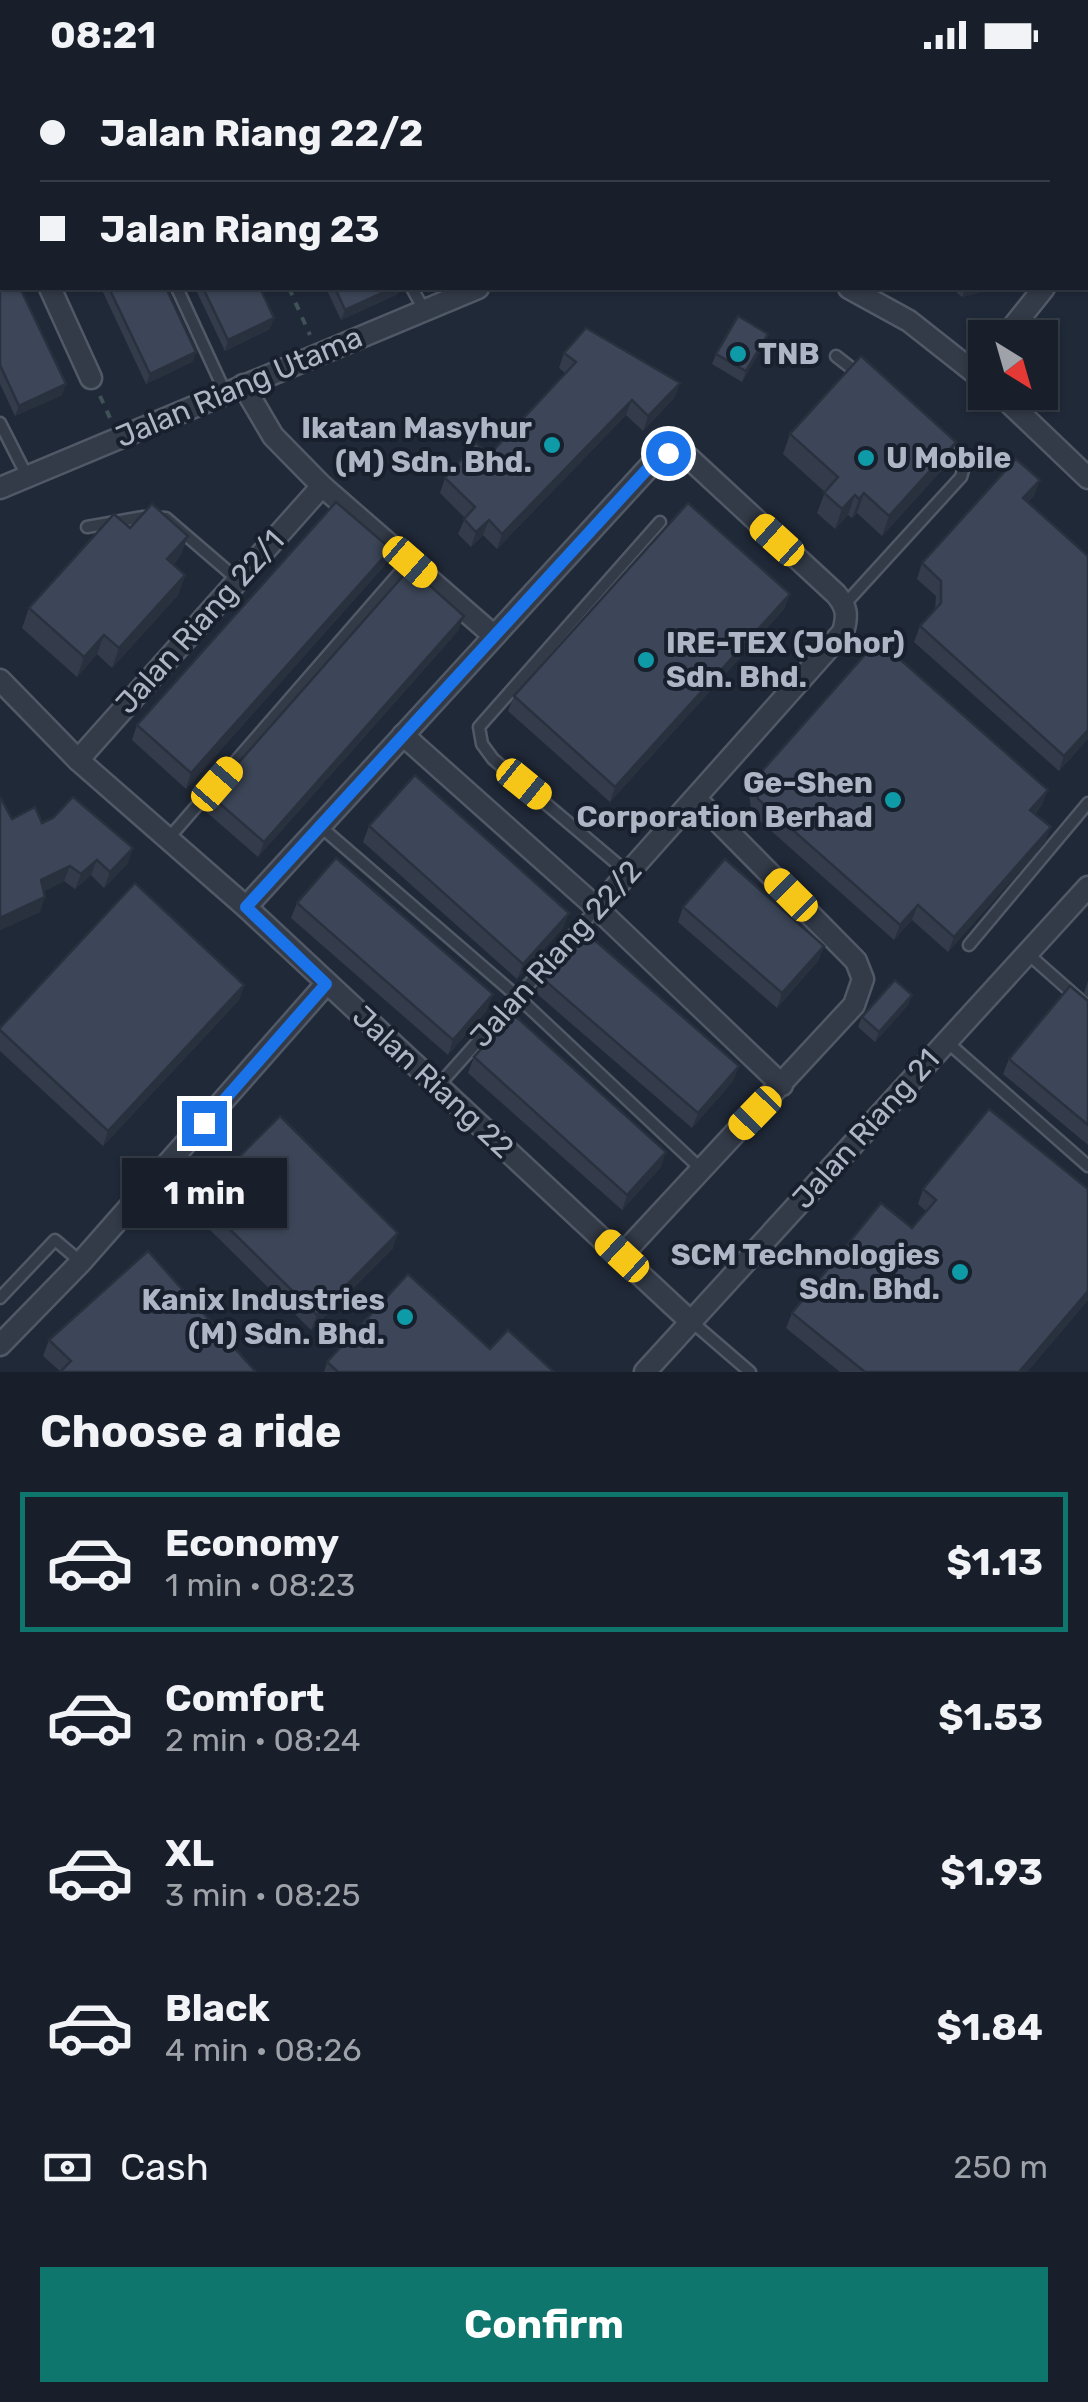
<!DOCTYPE html>
<meta charset="utf-8">
<style>
:root{--surface:#181f2a;--page:#252c36;--text:#f1f3f6;--muted:#9fa2a8;--line:#363d47;--accent:#0f766e}
body{margin:0;font-family:Rubik,sans-serif;background:var(--page);color:var(--text);height:100vh;display:flex;flex-direction:column;font-size:38px;white-space:nowrap}
*{box-sizing:border-box;margin:0}
p{font-size:32px;color:var(--muted)}
.icon{flex:none;width:55px;height:55px;fill:none;stroke:currentColor;stroke-width:2;stroke-linecap:round;stroke-linejoin:round}
.map{position:relative;height:1302px;overflow:hidden}
.side{display:flex;flex-direction:column;background:var(--surface);flex:1}
.side>*{flex:none}
.hud{position:absolute;left:0px;top:0px;width:1090px;height:220px;box-shadow:0 2px 8px #0004,0 0 0 2px var(--line);display:grid;align-content:center;height:220px;padding:0 40px;background:var(--surface)}
.needle{width:65px;rotate:143deg}
.controls{position:absolute;left:968px;top:250px;display:grid;gap:20px}
.controls a{display:grid;place-items:center;width:90px;height:90px;border-radius:0px;background:var(--surface);box-shadow:0 2px 8px #0004,0 0 0 2px var(--line);font-size:50px}
.end{position:absolute;width:45px;height:45px;margin:-22px;border:12px solid #1a73e8;background:#fff;box-shadow:0 0 0 5px #fff}
.from{border-radius:50%}
.bubble{position:absolute;height:70px;border-radius:0px;background:var(--surface);box-shadow:0 2px 8px #0004,0 0 0 2px var(--line);font-size:32px;font-weight:700;line-height:70px;text-align:center}
.car{position:absolute;width:30px;height:60px;margin:-30px -15px;border-radius:12px;box-shadow:0 0 8px 2px #0007;background:linear-gradient(#f5c518 24%,#345 0 40%,#f5c518 0 76%,#345 0 86%,#f5c518 0)}
.hud b{display:flex;align-items:center;gap:35px;height:95px;font-size:38px}
.hud b+b{border-top:2px solid var(--line)}
.hud i{width:25px;height:25px;background:var(--text)}
ul{padding:0;list-style:none}
li{display:flex;align-items:center;gap:30px;height:140px;margin:0 20px 15px;padding:0 20px;border:5px solid transparent;border-radius:0px}
li div{flex:1}
li b{display:block;font-size:38px}
li em{font-style:normal;font-weight:700}
li.active{border-color:var(--accent)}
li>.icon{width:90px;height:90px;stroke-width:1.5}
h2{padding:0 40px;font-size:45px;line-height:120px}
.pay{display:flex;align-items:center;gap:25px;height:110px;padding:0 40px;font-size:38px}
.pay p{margin-inline-start:auto}
.button{display:flex;gap:20px;margin-top:auto;padding:20px 40px}
.button a{flex:1;height:115px;border-radius:0px;background:var(--accent);color:#fff;font-size:40px;font-weight:700;line-height:115px;text-align:center}
.status{display:flex;justify-content:space-between;align-items:center;height:70px;padding:0 50px;background:var(--surface);direction:ltr}
.status svg{height:28px;fill:currentColor}
.map>svg:first-child{display:block}
</style>
<div class="status"><b>08:21</b><svg viewBox="0 0 49 12"><path d="M0 12V9h3v3zM5 12V6h3v6zM10 12V3h3v9zM15 12V0h3v12zM26 1h20v11H26zM47 4h2v5h-2z"/></svg></div>
<div class="map">
<svg width="1088" height="1302" viewBox="0 0 1088 1302">
<rect width="100%" height="100%" fill="#202938"/>
<g fill="none" stroke-linecap="round" stroke-linejoin="round">
<g stroke="#515866" stroke-width="15">
<g id="service">
<polyline points="305,0 306,2"/>
<polyline points="549,0 550,2"/>
<polyline points="177,218 225,322"/>
<polyline points="412,218 424,240"/>
<polyline points="836,286 859,304"/>
<polyline points="0,353 27,406"/>
<polyline points="87,457 143,447 166,448 237,509"/>
<polyline points="845,534 961,407 964,397 945,376"/>
<polyline points="321,757 519,928 701,1099"/>
<polyline points="168,769 409,492"/>
<polyline points="628,803 493,689 482,674 479,657 660,452"/>
<polyline points="969,875 1088,733"/>
<polyline points="1027,883 1088,937"/>
<polyline points="946,971 1088,1096"/>
<polyline points="439,1015 597,838"/>
<polyline points="0,1228 55,1170 81,1192"/>
<polyline points="692,1252 750,1302"/>
</g>
</g>
<g stroke="#515866" stroke-width="25">
<g id="minor">
<polyline points="184,0 185,2"/>
<polyline points="426,0 427,2"/>
<polyline points="666,0 667,2"/>
<polyline points="960,0 963,2"/>
<polyline points="93,2 99,0"/>
<polyline points="0,43 2,42"/>
<polyline points="0,106 2,112"/>
<polyline points="1088,114 1088,115"/>
<polyline points="1088,164 1088,163"/>
<polyline points="50,218 91,308"/>
<polyline points="849,218 909,251 985,311"/>
<polyline points="1004,268 1044,218"/>
<polyline points="243,315 273,366 322,416 493,565"/>
<polyline points="998,322 1088,408"/>
<polyline points="0,418 478,218"/>
<polyline points="0,610 78,690 246,837 691,1252"/>
<polyline points="403,665 597,838 782,1015"/>
<polyline points="78,690 322,416"/>
<path d="M 246,837 L 651,395 L 675,382 L 689,388 L 836,524 C 847,537 848,545 843,562 L 597,838"/>
<polyline points="621,1186 854,935 863,909 856,891 696,729"/>
<polyline points="0,1275 81,1192 326,914"/>
<polyline points="645,1302 1088,817"/>
</g>
</g>
<g stroke="#3f5256" stroke-width="4" stroke-dasharray="8 8" stroke-linecap="butt">
<polyline points="289,218 310,265"/>
<polyline points="100,326 111,350"/>
</g>
<use href="#service" stroke="#333b48" stroke-width="10"/>
<use href="#minor" stroke="#333b48" stroke-width="20"/>
</g>
<g fill="#343c4c">
<polygon points="1022,0 1057,0 1055,2 1025,2"/>
<polygon points="0,174 62,325 15,346 0,314"/>
<polygon points="101,218 166,218 196,282 192,292 146,314"/>
<polygon points="195,218 260,218 270,259 225,281"/>
<polygon points="326,218 400,218 398,224 341,250"/>
<polygon points="951,218 983,218 978,223 962,227"/>
<polygon points="764,274 742,312 712,294 716,284"/>
<polygon points="564,283 680,313 674,328 643,361 626,345 497,479 483,465 471,477 458,464 465,448 440,423 445,408 489,385 565,303 559,298"/>
<polygon points="790,364 956,372 949,392 882,466 857,443 852,448 848,445 835,459 817,443 825,422 783,384"/>
<polygon points="1034,426 1028,432 1088,486 1088,669 1059,701 914,572 920,556 935,539 936,526 917,509 922,493"/>
<polygon points="130,458 188,466 180,486 173,495 185,505 178,525 112,598 97,584 77,607 22,558 29,538"/>
<polygon points="385,495 186,719 132,670 137,655"/>
<polygon points="790,524 784,539 610,732 508,641 514,626"/>
<polygon points="458,561 258,787 204,740 210,725"/>
<polygon points="755,709 1042,735 1035,744 1045,773 948,882 912,850 894,870 752,744 749,725"/>
<polygon points="0,727 12,749 42,753 128,793 104,818 91,805 75,819 64,811 44,821 40,842 0,860"/>
<polygon points="369,756 563,858 517,909 363,772"/>
<polygon points="297,833 487,940 448,985 291,848"/>
<polygon points="683,837 824,876 818,891 777,938 678,852"/>
<polygon points="542,908 733,1011 692,1058 536,923"/>
<polygon points="1088,911 1088,927 1084,923"/>
<polygon points="244,915 239,930 103,1076 0,981 0,958"/>
<polygon points="912,925 908,935 875,972 858,957 862,947"/>
<polygon points="1088,931 1088,1075 1003,1004 1009,989"/>
<polygon points="474,987 661,1097 622,1140 468,1003"/>
<polygon points="923,1119 1088,1119 1088,1230 1027,1302 840,1302 786,1258 792,1243 912,1158 926,1141 918,1134"/>
<polygon points="198,1128 393,1178 311,1260 193,1143"/>
<polygon points="49,1270 256,1302 60,1301 43,1286"/>
<polygon points="490,1279 554,1302 324,1302 327,1292"/>
</g>
<g fill="#2a313e">
<polygon points="393,218 400,218 398,224 341,250 345,240"/>
<polygon points="966,218 983,218 978,223 962,227"/>
<polygon points="274,248 270,259 225,281 228,270"/>
<polygon points="768,264 764,274 742,312 746,301"/>
<polygon points="196,282 192,292 146,314 150,304"/>
<polygon points="680,313 674,328 643,361 648,346"/>
<polygon points="66,314 62,325 15,346 19,336"/>
<polygon points="632,330 626,345 497,479 502,464"/>
<polygon points="956,372 949,392 882,466 889,446"/>
<polygon points="1040,410 1034,426 1018,443 1023,428"/>
<polygon points="864,423 857,443 852,448 859,429"/>
<polygon points="855,425 848,445 835,459 842,439"/>
<polygon points="489,450 483,465 471,477 476,462"/>
<polygon points="188,466 180,486 160,509 167,489"/>
<polygon points="391,479 385,495 186,719 191,703"/>
<polygon points="185,505 178,525 112,598 119,578"/>
<polygon points="790,524 784,539 610,732 615,717"/>
<polygon points="464,546 458,561 258,787 264,772"/>
<polygon points="104,565 97,584 77,607 84,587"/>
<polygon points="1088,660 1088,669 1059,701 1064,686"/>
<polygon points="1048,720 1042,735 1025,755 1030,740"/>
<polygon points="1051,757 1045,773 948,882 954,867"/>
<polygon points="133,778 128,793 104,818 110,802"/>
<polygon points="97,790 91,805 75,819 81,804"/>
<polygon points="70,796 64,811 35,826 41,810"/>
<polygon points="45,827 40,842 0,860 0,848"/>
<polygon points="918,835 912,850 894,870 900,855"/>
<polygon points="569,843 563,858 517,909 523,894"/>
<polygon points="824,876 818,891 777,938 782,923"/>
<polygon points="244,915 239,930 103,1076 108,1061"/>
<polygon points="493,924 487,940 448,985 453,970"/>
<polygon points="912,925 908,935 875,972 879,962"/>
<polygon points="739,996 733,1011 692,1058 698,1043"/>
<polygon points="666,1082 661,1097 622,1140 627,1125"/>
<polygon points="398,1163 393,1178 311,1260 317,1245"/>
<polygon points="1088,1221 1088,1230 1027,1302 1019,1302"/>
</g>
<g fill="#3c4658" stroke="#2a313e" stroke-width="2.5">
<polygon points="246,0 303,0 304,2 248,2"/>
<polygon points="340,0 398,0 399,2 341,2"/>
<polygon points="485,0 544,0 545,2 486,2"/>
<polygon points="581,0 639,0 640,2 582,2"/>
<polygon points="864,0 919,0 922,2 862,2"/>
<polygon points="0,174 2,179 2,218 20,218 66,314 19,336 0,295"/>
<polygon points="109,218 166,218 196,282 150,304"/>
<polygon points="203,218 260,218 274,248 228,270"/>
<polygon points="335,218 393,218 345,240"/>
<polygon points="738,246 768,264 746,301 716,284"/>
<polygon points="586,258 680,313 648,346 632,330 502,464 489,450 476,462 464,449 475,437 445,408 476,373 489,385 576,292 564,283"/>
<polygon points="861,286 956,372 889,446 864,423 859,429 855,425 842,439 824,423 838,407 790,364"/>
<polygon points="1016,389 1040,410 1023,428 1088,486 1088,660 1064,686 920,556 941,533 941,511 922,493"/>
<polygon points="336,432 391,479 191,703 137,655"/>
<polygon points="688,433 790,524 615,717 514,626"/>
<polygon points="152,434 188,466 167,489 185,505 119,578 104,565 84,587 29,538 114,444 130,458"/>
<polygon points="410,498 464,546 264,772 210,725"/>
<polygon points="878,570 1048,720 1030,740 1051,757 954,867 918,835 900,855 758,729 755,709"/>
<polygon points="415,705 569,843 523,894 369,756"/>
<polygon points="0,727 12,749 35,737 42,753 53,748 73,727 133,778 110,802 97,790 81,804 70,796 41,810 45,827 0,848"/>
<polygon points="336,788 493,924 453,970 297,833"/>
<polygon points="725,789 824,876 782,923 683,837"/>
<polygon points="135,813 244,915 108,1061 0,960 0,958"/>
<polygon points="584,861 739,996 698,1043 542,908"/>
<polygon points="895,910 912,925 879,962 862,947"/>
<polygon points="1070,916 1088,931 1088,1055 1009,989"/>
<polygon points="513,944 666,1082 627,1125 474,987"/>
<polygon points="989,1039 1088,1119 1088,1221 1019,1302 865,1302 792,1243 881,1133 912,1158 936,1130 923,1119"/>
<polygon points="280,1046 398,1163 317,1245 198,1128"/>
<polygon points="148,1181 256,1302 60,1302 71,1291 49,1270"/>
<polygon points="408,1204 490,1279 508,1260 554,1302 338,1302 327,1292"/>
</g>
<g fill="none" stroke-linecap="round" stroke-linejoin="round">
<polyline stroke="#1a73e8" stroke-width="12" points="204,1053 326,914 246,837 651,395 668,383"/>
</g>
<g fill="#0f9aa8" stroke="#19202d" stroke-width="4">
<circle cx="738" cy="284" r="10"/>
<circle cx="552" cy="375" r="10"/>
<circle cx="866" cy="388" r="10"/>
<circle cx="646" cy="590" r="10"/>
<circle cx="893" cy="730" r="10"/>
<circle cx="960" cy="1202" r="10"/>
<circle cx="405" cy="1247" r="10"/>
</g>
<g text-anchor="middle" stroke-width="8" stroke-linejoin="round" paint-order="stroke">
<g font-size="30" font-weight="bold" fill="#aeb5c5" stroke="#19202d" text-anchor="end">
<text x="758" y="294" text-anchor="start">TNB</text>
<text x="532" y="368">Ikatan Masyhur<tspan x="532" dy="34">(M) Sdn. Bhd.</tspan></text>
<text x="886" y="398" text-anchor="start">U Mobile</text>
<text x="666" y="583" text-anchor="start">IRE-TEX (Johor)<tspan x="666" dy="34">Sdn. Bhd.</tspan></text>
<text x="873" y="723">Ge-Shen<tspan x="873" dy="34">Corporation Berhad</tspan></text>
<text x="940" y="1195">SCM Technologies<tspan x="940" dy="34">Sdn. Bhd.</tspan></text>
<text x="385" y="1240">Kanix Industries<tspan x="385" dy="34">(M) Sdn. Bhd.</tspan></text>
</g>
<g font-size="30" fill="#aeb5c5" stroke="#19202d">
<text transform="translate(239 317) rotate(-23)" y="10">Jalan Riang Utama</text>
<text transform="translate(200 552) rotate(-48)" y="10">Jalan Riang 22/1</text>
<text transform="translate(556 884) rotate(-48)" y="10">Jalan Riang 22/2</text>
<text transform="translate(433 1012) rotate(43)" y="10">Jalan Riang 22</text>
<text transform="translate(866 1059) rotate(-48)" y="10">Jalan Riang 21</text>
</g>
</g>
</svg>
<div class="controls">
<a><svg class="needle" viewBox="-14 -14 28 28"><path d="M0-13l5 13h-10z" fill="#e53935"/><path d="M0 13l5-13h-10z" fill="#9fa2a8"/></svg></a>
</div>
<i class="end from" style="left:668px;top:383px"></i>
<i class="end" style="left:204px;top:1053px"></i>
<div class="bubble" style="left:122px;top:1088px;width:165px">1 min</div>
<i class="car" style="left:777px;top:470px;rotate:312deg"></i>
<i class="car" style="left:410px;top:492px;rotate:131deg"></i>
<i class="car" style="left:217px;top:714px;rotate:41deg"></i>
<i class="car" style="left:524px;top:714px;rotate:129deg"></i>
<i class="car" style="left:791px;top:825px;rotate:315deg"></i>
<i class="car" style="left:755px;top:1043px;rotate:224deg"></i>
<i class="car" style="left:622px;top:1186px;rotate:313deg"></i>
<div class="hud">
<b><i class="from"></i>Jalan Riang 22/2</b>
<b><i></i>Jalan Riang 23</b>
</div>
</div>
<section class="side">
<h2>Choose a ride</h2>
<ul>
<li class="active"><svg class="icon" aria-label="car" viewBox="0 0 24 24"><path d="M5 17H2v-5l4-1 3-4h7l3 4 3 1v5h-3M9 17h6M6 11h13"/><circle cx="7" cy="17" r="2"/><circle cx="17" cy="17" r="2"/></svg><div><b>Economy</b><p>1 min · 08:23</p></div><em>$1.13</em></li>
<li><svg class="icon" aria-label="car" viewBox="0 0 24 24"><path d="M5 17H2v-5l4-1 3-4h7l3 4 3 1v5h-3M9 17h6M6 11h13"/><circle cx="7" cy="17" r="2"/><circle cx="17" cy="17" r="2"/></svg><div><b>Comfort</b><p>2 min · 08:24</p></div><em>$1.53</em></li>
<li><svg class="icon" aria-label="car" viewBox="0 0 24 24"><path d="M5 17H2v-5l4-1 3-4h7l3 4 3 1v5h-3M9 17h6M6 11h13"/><circle cx="7" cy="17" r="2"/><circle cx="17" cy="17" r="2"/></svg><div><b>XL</b><p>3 min · 08:25</p></div><em>$1.93</em></li>
<li><svg class="icon" aria-label="car" viewBox="0 0 24 24"><path d="M5 17H2v-5l4-1 3-4h7l3 4 3 1v5h-3M9 17h6M6 11h13"/><circle cx="7" cy="17" r="2"/><circle cx="17" cy="17" r="2"/></svg><div><b>Black</b><p>4 min · 08:26</p></div><em>$1.84</em></li>
</ul>
<div class="pay"><svg class="icon" aria-label="cash" viewBox="0 0 24 24"><path d="M3 7h18v10H3z"/><circle cx="12" cy="12" r="2"/></svg>Cash<p>250 m</p></div>
<div class="button"><a>Confirm</a></div>
</section>
